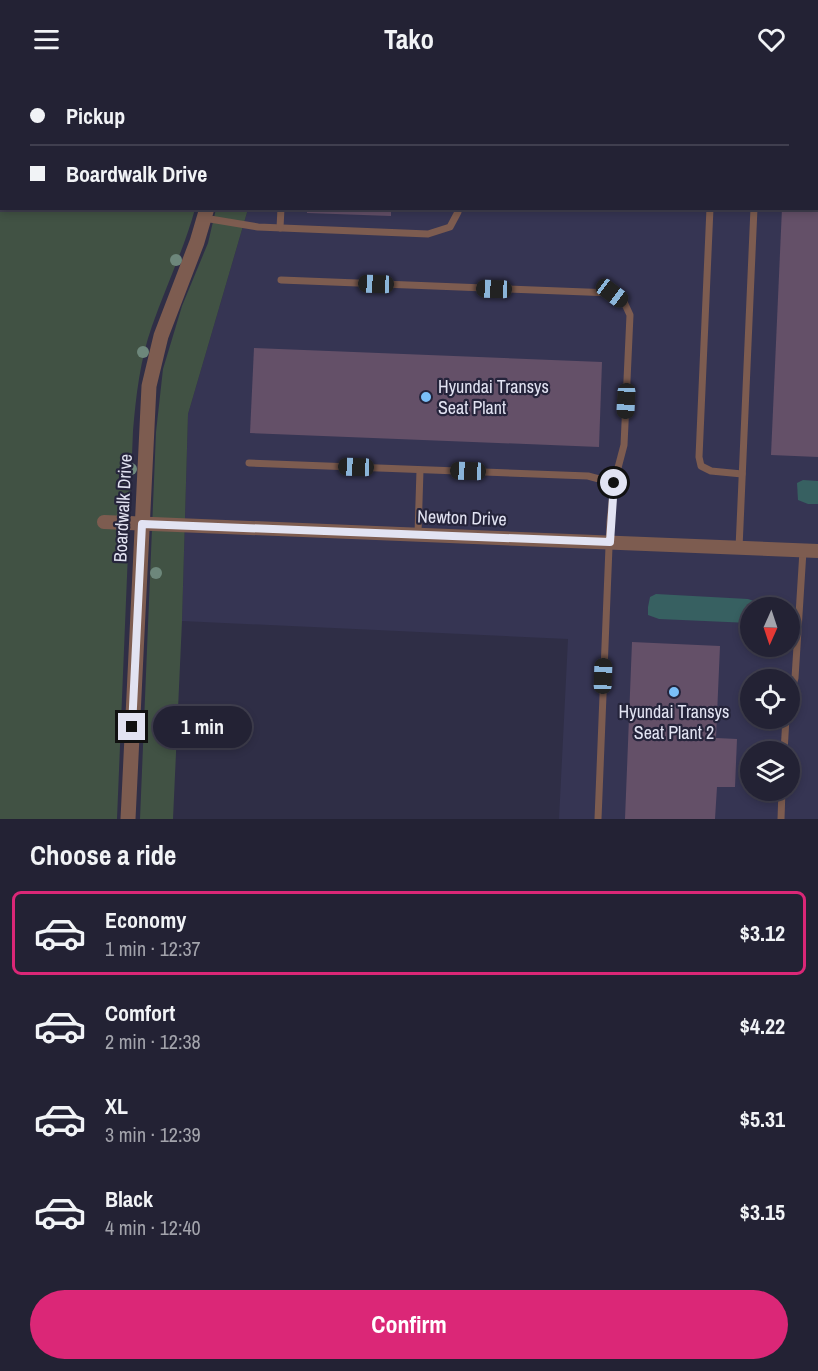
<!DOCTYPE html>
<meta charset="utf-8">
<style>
:root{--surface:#232234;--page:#2b2a3c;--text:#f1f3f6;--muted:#a3a4ac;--line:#403f4f;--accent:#db2777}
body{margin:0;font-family:"Archivo Narrow",sans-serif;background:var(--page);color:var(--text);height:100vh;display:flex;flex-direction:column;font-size:22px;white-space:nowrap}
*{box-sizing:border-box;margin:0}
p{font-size:20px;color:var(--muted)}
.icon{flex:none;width:33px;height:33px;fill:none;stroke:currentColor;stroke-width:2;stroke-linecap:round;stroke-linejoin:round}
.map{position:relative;height:741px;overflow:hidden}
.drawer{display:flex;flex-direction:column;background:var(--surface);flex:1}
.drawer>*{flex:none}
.guide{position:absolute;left:0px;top:0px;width:819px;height:132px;box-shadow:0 3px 9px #0003,0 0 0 2px var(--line);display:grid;align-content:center;height:132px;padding:0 30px;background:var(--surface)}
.needle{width:39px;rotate:183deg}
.controls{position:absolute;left:740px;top:519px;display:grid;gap:12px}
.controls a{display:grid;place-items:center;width:60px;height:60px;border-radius:50%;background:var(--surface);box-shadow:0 3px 9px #0003,0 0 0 2px var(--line);font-size:30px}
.end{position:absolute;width:27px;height:27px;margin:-14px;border:8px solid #e2e3f2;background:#111;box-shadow:0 0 0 3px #111}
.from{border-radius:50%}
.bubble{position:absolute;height:42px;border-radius:21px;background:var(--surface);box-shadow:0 3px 9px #0003,0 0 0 2px var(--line);font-size:20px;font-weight:800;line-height:42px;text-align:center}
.car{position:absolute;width:18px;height:36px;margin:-18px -9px;border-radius:8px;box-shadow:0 0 4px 2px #0007;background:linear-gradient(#222 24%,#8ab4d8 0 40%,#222 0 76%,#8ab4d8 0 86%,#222 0)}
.guide b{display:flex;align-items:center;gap:21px;height:57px;font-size:22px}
.guide b+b{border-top:2px solid var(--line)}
.guide i{width:15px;height:15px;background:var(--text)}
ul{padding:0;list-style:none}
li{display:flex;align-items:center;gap:18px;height:84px;margin:0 12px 9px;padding:0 18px;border:3px solid transparent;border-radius:9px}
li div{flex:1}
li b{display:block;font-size:22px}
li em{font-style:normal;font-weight:800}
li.current{border-color:var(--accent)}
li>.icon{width:54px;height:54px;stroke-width:1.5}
h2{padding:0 30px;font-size:27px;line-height:72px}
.action{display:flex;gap:12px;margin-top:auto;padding:12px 30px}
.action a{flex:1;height:69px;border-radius:36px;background:var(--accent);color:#fff;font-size:24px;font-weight:800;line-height:69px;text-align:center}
header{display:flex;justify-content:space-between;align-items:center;height:78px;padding:0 30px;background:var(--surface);font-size:27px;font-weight:800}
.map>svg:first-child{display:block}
</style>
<header><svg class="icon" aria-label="menu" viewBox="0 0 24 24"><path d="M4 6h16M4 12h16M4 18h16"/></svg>Tako<svg class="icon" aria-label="heart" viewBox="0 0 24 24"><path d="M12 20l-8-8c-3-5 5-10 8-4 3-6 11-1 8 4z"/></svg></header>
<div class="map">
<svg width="818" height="741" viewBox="0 0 818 741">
<rect width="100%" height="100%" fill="#2f2e46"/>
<path fill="#363553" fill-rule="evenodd" d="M 264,0 L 818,0 L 818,741 L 559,741 L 568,561 L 182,543 L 188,336 L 248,131 L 818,130 L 818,2 L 264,2 ZM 750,530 L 789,530 L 789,568 L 750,568 ZM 750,602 L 789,602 L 789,640 L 750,640 ZM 750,674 L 789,674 L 789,712 L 750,712 Z"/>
<g fill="#415244">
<path d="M 0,0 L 200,0 L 201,1 L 2,2 L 2,130 L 195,131 C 184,171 166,208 152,248 C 140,282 136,318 133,353 L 117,741 L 0,741 Z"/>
<polygon points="216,131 248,131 188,336 182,543 173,741 140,741 156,354 163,291 182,228 208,165"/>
</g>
<g fill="#376061">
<polygon points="803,402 818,403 818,426 808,426 798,422 797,405"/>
<polygon points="656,516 748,521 754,523 755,529 750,530 750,545 659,541 648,537 648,529 650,519"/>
</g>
<g fill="#645068">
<polygon points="307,130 391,130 391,138 307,135"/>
<polygon points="782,130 818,130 818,379 771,377"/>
<polygon points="254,270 602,284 599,369 250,355"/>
<polygon points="632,564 720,568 716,660 737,661 735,709 717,709 715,741 625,741"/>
</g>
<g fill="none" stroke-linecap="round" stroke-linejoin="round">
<g stroke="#7d5c50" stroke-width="7">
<polyline points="621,0 621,2"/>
<polyline points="765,0 804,2"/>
<polyline points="287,2 287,0"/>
<polyline points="466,2 466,0"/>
<polyline points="710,130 699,379 701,388 711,393 742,396"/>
<polyline points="204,140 258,149 428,156 450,149 458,134 459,130"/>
<polyline points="280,150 281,130"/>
<polyline points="281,202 612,215 624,224 630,237 624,367 614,405 610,444 598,741"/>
<polyline points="249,385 588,398 614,405"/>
<polyline points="418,456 420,392"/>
<polyline points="739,470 754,130"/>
<polyline points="789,620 795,600 803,473"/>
<polyline points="784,674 786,640"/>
<polyline points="781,741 782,712"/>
</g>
<polyline stroke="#7d5c50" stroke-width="14" points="104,444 818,473"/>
<g stroke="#7d5c50" stroke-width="15">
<polyline points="211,0 211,2"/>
<polyline points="128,741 149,308 161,258 197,164 207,130"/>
</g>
</g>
<g fill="#6d877b">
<circle cx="176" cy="182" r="6"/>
<circle cx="143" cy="274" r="6"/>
<circle cx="131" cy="391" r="6"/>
<circle cx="156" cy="495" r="6"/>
</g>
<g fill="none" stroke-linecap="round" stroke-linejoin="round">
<polyline stroke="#e2e3f2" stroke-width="8" points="132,649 142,446 610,464 614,405"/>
</g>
<g fill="#7abff8" stroke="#25243b" stroke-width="2">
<circle cx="426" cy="319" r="6"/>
<circle cx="674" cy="614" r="6"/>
</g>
<g text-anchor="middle" stroke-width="4.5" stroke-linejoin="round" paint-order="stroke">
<g font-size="18" fill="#e2e3f2" stroke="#25243b" text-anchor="start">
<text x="438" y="315">Hyundai Transys<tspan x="438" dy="21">Seat Plant</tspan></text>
<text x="674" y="640" text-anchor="middle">Hyundai Transys<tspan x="674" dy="21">Seat Plant 2</tspan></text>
</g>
<g font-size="18" fill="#e2e3f2" stroke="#25243b">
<text transform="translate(123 430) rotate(-87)" y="6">Boardwalk Drive</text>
<text transform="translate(462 440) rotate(2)" y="6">Newton Drive</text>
</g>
</g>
</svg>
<div class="controls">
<a><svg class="needle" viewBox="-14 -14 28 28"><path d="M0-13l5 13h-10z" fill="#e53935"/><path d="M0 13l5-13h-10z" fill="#a3a4ac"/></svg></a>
<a><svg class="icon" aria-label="locate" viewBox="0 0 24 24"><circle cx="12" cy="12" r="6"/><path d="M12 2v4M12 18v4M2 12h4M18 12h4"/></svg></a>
<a><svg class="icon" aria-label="layers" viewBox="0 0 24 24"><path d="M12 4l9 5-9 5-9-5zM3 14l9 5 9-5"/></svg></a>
</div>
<i class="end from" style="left:614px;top:405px"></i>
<i class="end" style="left:132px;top:649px"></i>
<div class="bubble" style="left:153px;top:628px;width:99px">1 min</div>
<i class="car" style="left:376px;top:206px;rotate:272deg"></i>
<i class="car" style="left:494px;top:211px;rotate:272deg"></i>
<i class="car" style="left:612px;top:215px;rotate:127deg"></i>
<i class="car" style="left:626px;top:323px;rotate:183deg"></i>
<i class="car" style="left:356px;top:389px;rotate:272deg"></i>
<i class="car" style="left:468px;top:393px;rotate:272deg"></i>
<i class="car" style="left:603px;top:598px;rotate:2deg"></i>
<div class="guide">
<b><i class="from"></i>Pickup</b>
<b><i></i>Boardwalk Drive</b>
</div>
</div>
<section class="drawer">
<h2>Choose a ride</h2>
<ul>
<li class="current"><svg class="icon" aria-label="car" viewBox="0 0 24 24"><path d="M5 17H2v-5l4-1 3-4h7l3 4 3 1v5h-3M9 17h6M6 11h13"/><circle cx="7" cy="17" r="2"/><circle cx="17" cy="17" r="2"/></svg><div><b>Economy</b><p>1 min · 12:37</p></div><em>$3.12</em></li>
<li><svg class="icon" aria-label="car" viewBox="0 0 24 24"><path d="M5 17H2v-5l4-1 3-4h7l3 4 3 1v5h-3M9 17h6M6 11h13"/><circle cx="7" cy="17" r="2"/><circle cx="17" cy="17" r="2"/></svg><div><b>Comfort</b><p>2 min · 12:38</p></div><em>$4.22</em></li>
<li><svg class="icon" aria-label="car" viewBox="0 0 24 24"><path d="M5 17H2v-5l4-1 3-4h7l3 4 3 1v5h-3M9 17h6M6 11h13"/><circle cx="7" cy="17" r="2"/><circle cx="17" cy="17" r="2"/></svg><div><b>XL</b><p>3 min · 12:39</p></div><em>$5.31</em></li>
<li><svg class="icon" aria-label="car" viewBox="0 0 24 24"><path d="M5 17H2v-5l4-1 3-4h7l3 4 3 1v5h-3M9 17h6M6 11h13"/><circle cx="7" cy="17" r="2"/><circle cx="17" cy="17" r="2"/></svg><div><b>Black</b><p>4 min · 12:40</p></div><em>$3.15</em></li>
</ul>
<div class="action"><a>Confirm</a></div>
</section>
